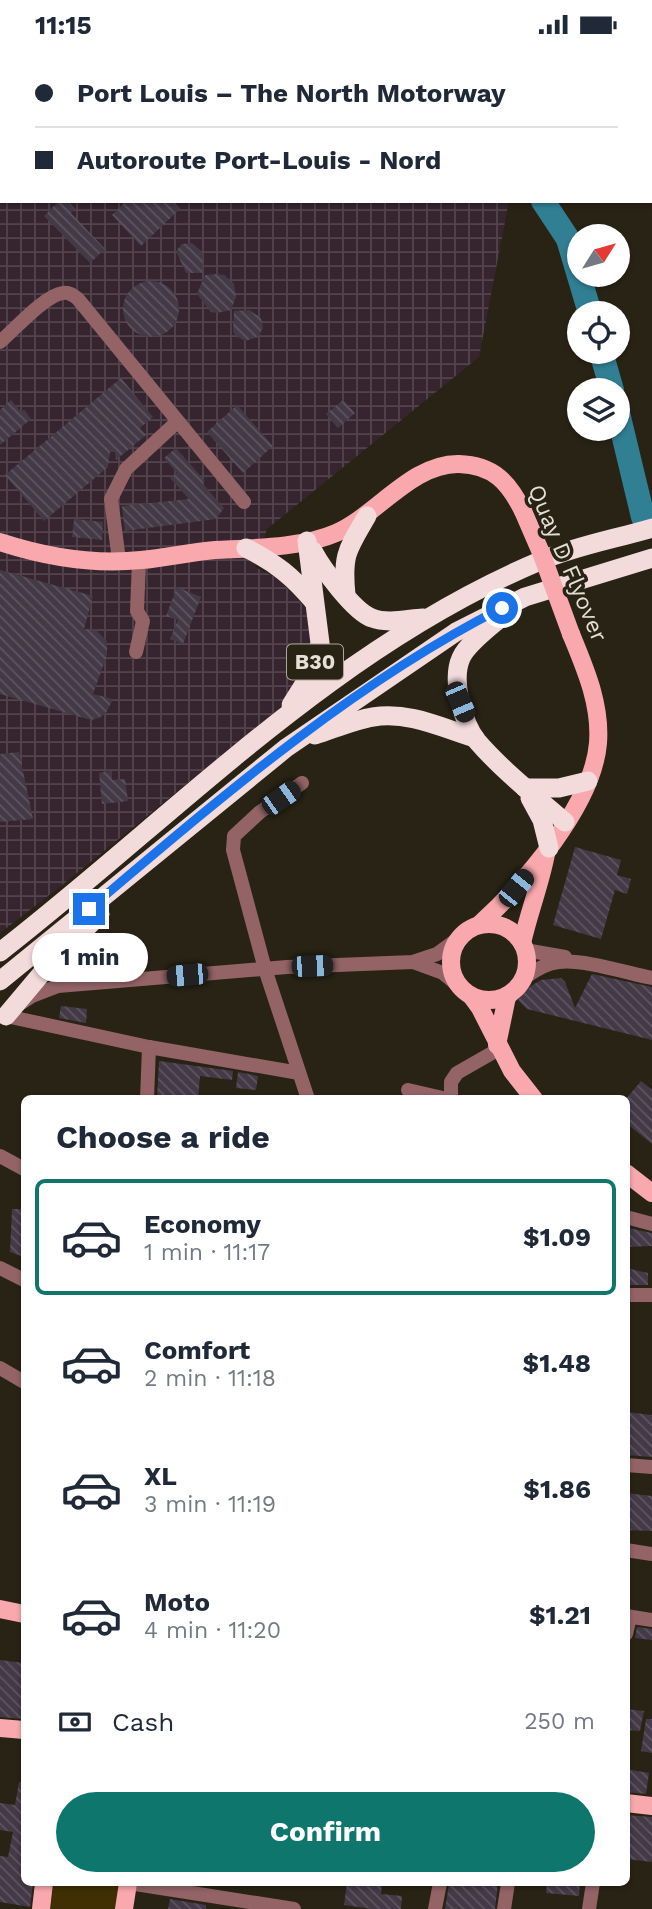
<!DOCTYPE html>
<meta charset="utf-8">
<style>
:root{--surface:#fff;--page:#f2f2f3;--text:#1f2937;--muted:#747a83;--line:#e0e1e3;--accent:#0f766e}
body{margin:0;font-family:"Work Sans",sans-serif;background:var(--page);color:var(--text);height:100vh;display:flex;flex-direction:column;font-size:26px;white-space:nowrap}
*{box-sizing:border-box;margin:0}
p{font-size:23px;color:var(--muted)}
.icon{flex:none;width:38px;height:38px;fill:none;stroke:currentColor;stroke-width:2;stroke-linecap:round;stroke-linejoin:round}
.map{position:relative;flex:1;overflow:hidden}
.details{position:absolute;left:21px;top:1046px;width:609px;height:791px;display:flex;flex-direction:column;background:var(--surface);border-radius:10px;box-shadow:0 2px 5px #0004}
.details>*{flex:none}
.guide{position:absolute;left:0px;top:0px;width:653px;height:154px;box-shadow:0 2px 5px #0004;display:grid;align-content:center;height:154px;padding:0 35px;background:var(--surface)}
.needle{width:46px;rotate:53deg}
.controls{position:absolute;left:567px;top:175px;display:grid;gap:14px}
.controls a{display:grid;place-items:center;width:63px;height:63px;border-radius:50%;background:var(--surface);box-shadow:0 2px 5px #0004;font-size:35px}
.end{position:absolute;width:32px;height:32px;margin:-16px;border:9px solid #1a73e8;background:#fff;box-shadow:0 0 0 4px #fff}
.from{border-radius:50%}
.bubble{position:absolute;height:49px;border-radius:24px;background:var(--surface);box-shadow:0 2px 5px #0004;font-size:23px;font-weight:700;line-height:49px;text-align:center}
.car{position:absolute;width:21px;height:42px;margin:-21px -10px;border-radius:9px;box-shadow:0 0 5px 2px #0007;background:linear-gradient(#222 24%,#8ab4d8 0 40%,#222 0 76%,#8ab4d8 0 86%,#222 0)}
.guide b{display:flex;align-items:center;gap:24px;height:66px;font-size:26px}
.guide b+b{border-top:2px solid var(--line)}
.guide i{width:18px;height:18px;background:var(--text)}
ul{padding:0;list-style:none}
li{display:flex;align-items:center;gap:21px;height:116px;margin:0 14px 10px;padding:0 21px;border:4px solid transparent;border-radius:10px}
li div{flex:1}
li b{display:block;font-size:26px}
li em{font-style:normal;font-weight:700}
li.active{border-color:var(--accent)}
li>.icon{width:63px;height:63px;stroke-width:1.5}
h2{padding:0 35px;font-size:32px;line-height:84px}
.pay{display:flex;align-items:center;gap:18px;height:77px;padding:0 35px;font-size:26px}
.pay p{margin-inline-start:auto}
.button{display:flex;gap:14px;margin-top:auto;padding:14px 35px}
.button a{flex:1;height:80px;border-radius:42px;background:var(--accent);color:#fff;font-size:28px;font-weight:700;line-height:80px;text-align:center}
.status{display:flex;justify-content:space-between;align-items:center;height:49px;padding:0 35px;background:var(--surface);direction:ltr}
.status svg{height:19px;fill:currentColor}
.map>svg:first-child{display:block}
</style>
<div class="status"><b>11:15</b><svg viewBox="0 0 49 12"><path d="M0 12V9h3v3zM5 12V6h3v6zM10 12V3h3v9zM15 12V0h3v12zM26 1h20v11H26zM47 4h2v5h-2z"/></svg></div>
<div class="map">
<svg width="652" height="1860" viewBox="0 0 652 1860">
<defs>
<pattern id="industrial-grid" width="8" height="8" patternUnits="userSpaceOnUse" patternTransform="scale(1.75)"><rect width="8" height="8" fill="#36252f"/><path d="M0 4h8M4 0v8" fill="none" stroke="#53444c"/></pattern>
<pattern id="building-back-hatch" width="6" height="6" patternUnits="userSpaceOnUse" patternTransform="scale(1.75)"><rect width="6" height="6" fill="#433947"/><path d="M-1 5l2 2M0 0l6 6M5-1l2 2" fill="none" stroke="#5e5561"/></pattern>
</defs>
<rect width="100%" height="100%" fill="#292315"/>
<polygon fill="url(#industrial-grid)" points="0,0 641,0 2,2 2,152 509,152 479,308 267,480 255,518 277,529 308,561 313,608 292,649 61,837 0,884"/>
<polygon fill="#3f2f03" points="54,1834 121,1834 117,1860 50,1860"/>
<g fill="none" stroke-linecap="round" stroke-linejoin="round">
<g stroke="#307f93" stroke-width="24">
<polyline points="407,0 409,2"/>
<polyline points="543,152 568,190 590,264"/>
<polyline points="601,303 612,341"/>
<polyline points="618,364 643,468"/>
</g>
</g>
<g fill="url(#building-back-hatch)">
<polygon points="59,152 68,152 75,160 71,164 105,200 90,214 44,167"/>
<polygon points="126,152 173,152 180,160 141,197 112,166"/>
<polygon points="192,194 203,204 202,224 186,224 176,202 182,195"/>
<polygon points="218,225 224,226 234,235 236,248 231,261 217,264 211,263 197,245 205,226"/>
<circle cx="151" cy="260" r="28"/>
<polygon points="249,261 261,269 263,279 258,288 245,292 236,287 233,282 234,262"/>
<polygon points="121,329 153,368 140,379 146,386 116,411 115,403 110,403 108,418 44,472 5,426"/>
<polygon points="11,351 21,363 24,361 31,370 0,396 0,361"/>
<polygon points="343,351 355,364 338,379 326,365"/>
<polygon points="237,356 273,397 243,424 207,383"/>
<polygon points="176,399 205,432 202,434 224,459 216,470 125,482 122,457 189,450 170,429 177,424 164,409"/>
<polygon points="74,470 103,473 102,491 72,488"/>
<polygon points="0,521 93,547 84,580 97,582 107,592 107,606 93,645 113,650 106,664 99,669 91,671 0,645"/>
<polygon points="177,538 201,548 183,595 170,590 178,571 166,567"/>
<polygon points="19,703 33,770 0,773 0,705"/>
<polygon points="112,722 112,731 125,730 128,752 102,755 99,724"/>
<polygon points="575,798 621,811 617,826 631,830 627,845 615,841 601,890 553,876"/>
<polygon points="592,925 652,938 652,991 527,960 518,951 531,937 541,931 561,929 565,933 575,959"/>
<polygon points="61,957 87,960 86,974 59,969"/>
<polygon points="159,1012 233,1022 232,1031 200,1027 198,1050 157,1050"/>
<polygon points="238,1023 258,1027 256,1041 236,1039"/>
<polygon points="641,1032 652,1041 652,1095 626,1074 626,1050"/>
<polygon points="12,1160 24,1160 24,1202 21,1207 10,1203"/>
<polygon points="628,1179 652,1184 652,1197 626,1198"/>
<polygon points="626,1219 648,1224 648,1236 626,1236"/>
<polygon points="626,1363 652,1366 652,1408 626,1406"/>
<polygon points="626,1444 652,1447 652,1482 626,1481"/>
<polygon points="637,1578 652,1580 652,1591 635,1589"/>
<polygon points="0,1611 24,1614 24,1670 0,1668"/>
<polygon points="626,1660 644,1662 640,1682 626,1681"/>
<polygon points="646,1670 652,1670 652,1704 641,1702"/>
<polygon points="626,1720 649,1724 646,1745 626,1743"/>
<polygon points="19,1733 24,1733 24,1834 33,1834 30,1858 0,1853 0,1807 8,1808 13,1783 0,1781 0,1754 15,1756"/>
<polygon points="626,1766 652,1768 652,1813 626,1810"/>
<polygon points="347,1834 382,1834 381,1845 402,1847 401,1860 372,1860 344,1856"/>
<polygon points="468,1834 498,1834 495,1860 445,1860 449,1835 468,1837"/>
<polygon points="547,1834 580,1834 579,1847 546,1844"/>
<polygon points="170,1850 206,1856 206,1860 168,1860"/>
</g>
<g fill="none" stroke-linecap="round" stroke-linejoin="round">
<g stroke="#936366" stroke-width="14">
<polyline points="632,2 632,0"/>
<polyline points="651,43 652,44"/>
<path d="M 0,293 C 14,281 45,246 63,244 C 69,243 73,246 78,250 L 244,453"/>
<polyline points="119,511 111,450 126,420 177,373"/>
<polyline points="136,603 143,572 137,562 139,512"/>
<polyline points="302,734 260,763 234,787 233,801 265,920 308,1050"/>
<polyline points="525,901 565,908"/>
<polyline points="413,913 443,924 460,938"/>
<path d="M 524,929 C 535,922 546,914 559,913 C 584,910 627,924 652,929"/>
<polyline points="21,954 32,947 58,937 287,918 413,913 437,905 459,889"/>
<polyline points="6,967 149,998 299,1024"/>
<polyline points="408,1041 447,1050"/>
<polyline points="147,1050 149,998"/>
<polyline points="451,1050 451,1033 457,1024 499,1000"/>
<polyline points="0,1107 24,1120"/>
<polyline points="626,1168 652,1175"/>
<polyline points="0,1219 24,1231"/>
<polyline points="626,1246 652,1246"/>
<polyline points="0,1319 24,1333"/>
<polyline points="626,1416 652,1418"/>
<polyline points="626,1501 652,1505"/>
<polyline points="626,1567 652,1571"/>
<polyline points="626,1585 630,1568"/>
<polyline points="129,1834 294,1860"/>
<polyline points="435,1860 440,1834"/>
<polyline points="504,1860 508,1834"/>
<polyline points="589,1860 593,1834"/>
</g>
<g stroke="#f9a8ae" stroke-width="18">
<path d="M 0,493 C 46,508 92,516 141,511 C 166,509 190,503 215,501 C 252,499 302,499 336,484 C 377,466 412,414 459,415 C 494,416 509,434 523,462"/>
<circle cx="489" cy="913" r="38"/>
<path d="M 479,876 C 524,835 593,756 598,694 C 601,655 585,619 571,585"/>
<path d="M 522,894 C 529,863 540,836 546,805"/>
<polyline points="472,948 480,959 512,1022 534,1050"/>
<polyline points="497,996 507,948"/>
<polyline points="626,1124 652,1144"/>
<polyline points="0,1560 24,1565"/>
<polyline points="0,1679 24,1681"/>
<polyline points="626,1754 652,1757"/>
<polyline points="41,1860 44,1834"/>
<polyline points="124,1860 128,1834"/>
</g>
<g stroke="#f3dadb" stroke-width="19">
<path d="M 246,499 C 276,514 293,528 314,553"/>
<path d="M 313,502 C 322,519 354,563 372,569 C 387,575 407,570 423,569"/>
<path d="M 346,546 C 342,506 347,501 367,467"/>
<path d="M 503,567 C 491,577 467,595 461,609 C 451,631 463,674 477,692 C 503,722 535,747 565,773"/>
<polyline points="291,656 313,621 320,594 307,492"/>
<path d="M 315,686 C 334,680 354,671 373,668 C 409,662 442,679 475,689"/>
<polyline points="525,739 559,739 588,732"/>
<polyline points="530,749 542,771 549,799"/>
<path d="M 0,903 C 175,767 331,600 540,512 C 575,497 615,490 652,479"/>
<polyline points="0,932 286,699 456,583 525,548 652,509"/>
<polyline points="6,967 42,924 100,865"/>
</g>
<polyline stroke="#f9a8ae" stroke-width="18" points="523,462 542,506 571,585"/>
</g>
<g fill="none" stroke-linecap="round" stroke-linejoin="round">
<path stroke="#1a73e8" stroke-width="9" d="M 89,860 C 218,751 350,636 502,559"/>
</g>
<g text-anchor="middle" stroke-width="7" stroke-linejoin="round" paint-order="stroke">
<rect fill="#292315" stroke="#aca79c" stroke-width="2" x="287" y="595.5" width="56" height="35" rx="5"/>
<g font-size="21" font-weight="bold" fill="#e4e0d6">
<text x="315" y="620">B30</text>
</g>
<g font-size="23" fill="#e4e0d6" stroke="#292315">
<text transform="translate(568 514) rotate(67)" y="8">Quay D Flyover</text>
</g>
</g>
</svg>
<div class="controls">
<a><svg class="needle" viewBox="-14 -14 28 28"><path d="M0-13l5 13h-10z" fill="#e53935"/><path d="M0 13l5-13h-10z" fill="#747a83"/></svg></a>
<a><svg class="icon" aria-label="locate" viewBox="0 0 24 24"><circle cx="12" cy="12" r="6"/><path d="M12 2v4M12 18v4M2 12h4M18 12h4"/></svg></a>
<a><svg class="icon" aria-label="layers" viewBox="0 0 24 24"><path d="M12 4l9 5-9 5-9-5zM3 14l9 5 9-5"/></svg></a>
</div>
<i class="end from" style="left:502px;top:559px"></i>
<i class="end" style="left:89px;top:860px"></i>
<div class="bubble" style="left:32px;top:884px;width:116px">1 min</div>
<i class="car" style="left:460px;top:653px;rotate:157deg"></i>
<i class="car" style="left:281px;top:749px;rotate:55deg"></i>
<i class="car" style="left:516px;top:839px;rotate:39deg"></i>
<i class="car" style="left:312px;top:917px;rotate:88deg"></i>
<i class="car" style="left:187px;top:926px;rotate:265deg"></i>
<div class="guide">
<b><i class="from"></i>Port Louis – The North Motorway</b>
<b><i></i>Autoroute Port-Louis - Nord</b>
</div>
<section class="details">
<h2>Choose a ride</h2>
<ul>
<li class="active"><svg class="icon" aria-label="car" viewBox="0 0 24 24"><path d="M5 17H2v-5l4-1 3-4h7l3 4 3 1v5h-3M9 17h6M6 11h13"/><circle cx="7" cy="17" r="2"/><circle cx="17" cy="17" r="2"/></svg><div><b>Economy</b><p>1 min · 11:17</p></div><em>$1.09</em></li>
<li><svg class="icon" aria-label="car" viewBox="0 0 24 24"><path d="M5 17H2v-5l4-1 3-4h7l3 4 3 1v5h-3M9 17h6M6 11h13"/><circle cx="7" cy="17" r="2"/><circle cx="17" cy="17" r="2"/></svg><div><b>Comfort</b><p>2 min · 11:18</p></div><em>$1.48</em></li>
<li><svg class="icon" aria-label="car" viewBox="0 0 24 24"><path d="M5 17H2v-5l4-1 3-4h7l3 4 3 1v5h-3M9 17h6M6 11h13"/><circle cx="7" cy="17" r="2"/><circle cx="17" cy="17" r="2"/></svg><div><b>XL</b><p>3 min · 11:19</p></div><em>$1.86</em></li>
<li><svg class="icon" aria-label="car" viewBox="0 0 24 24"><path d="M5 17H2v-5l4-1 3-4h7l3 4 3 1v5h-3M9 17h6M6 11h13"/><circle cx="7" cy="17" r="2"/><circle cx="17" cy="17" r="2"/></svg><div><b>Moto</b><p>4 min · 11:20</p></div><em>$1.21</em></li>
</ul>
<div class="pay"><svg class="icon" aria-label="cash" viewBox="0 0 24 24"><path d="M3 7h18v10H3z"/><circle cx="12" cy="12" r="2"/></svg>Cash<p>250 m</p></div>
<div class="button"><a>Confirm</a></div>
</section>
</div>
